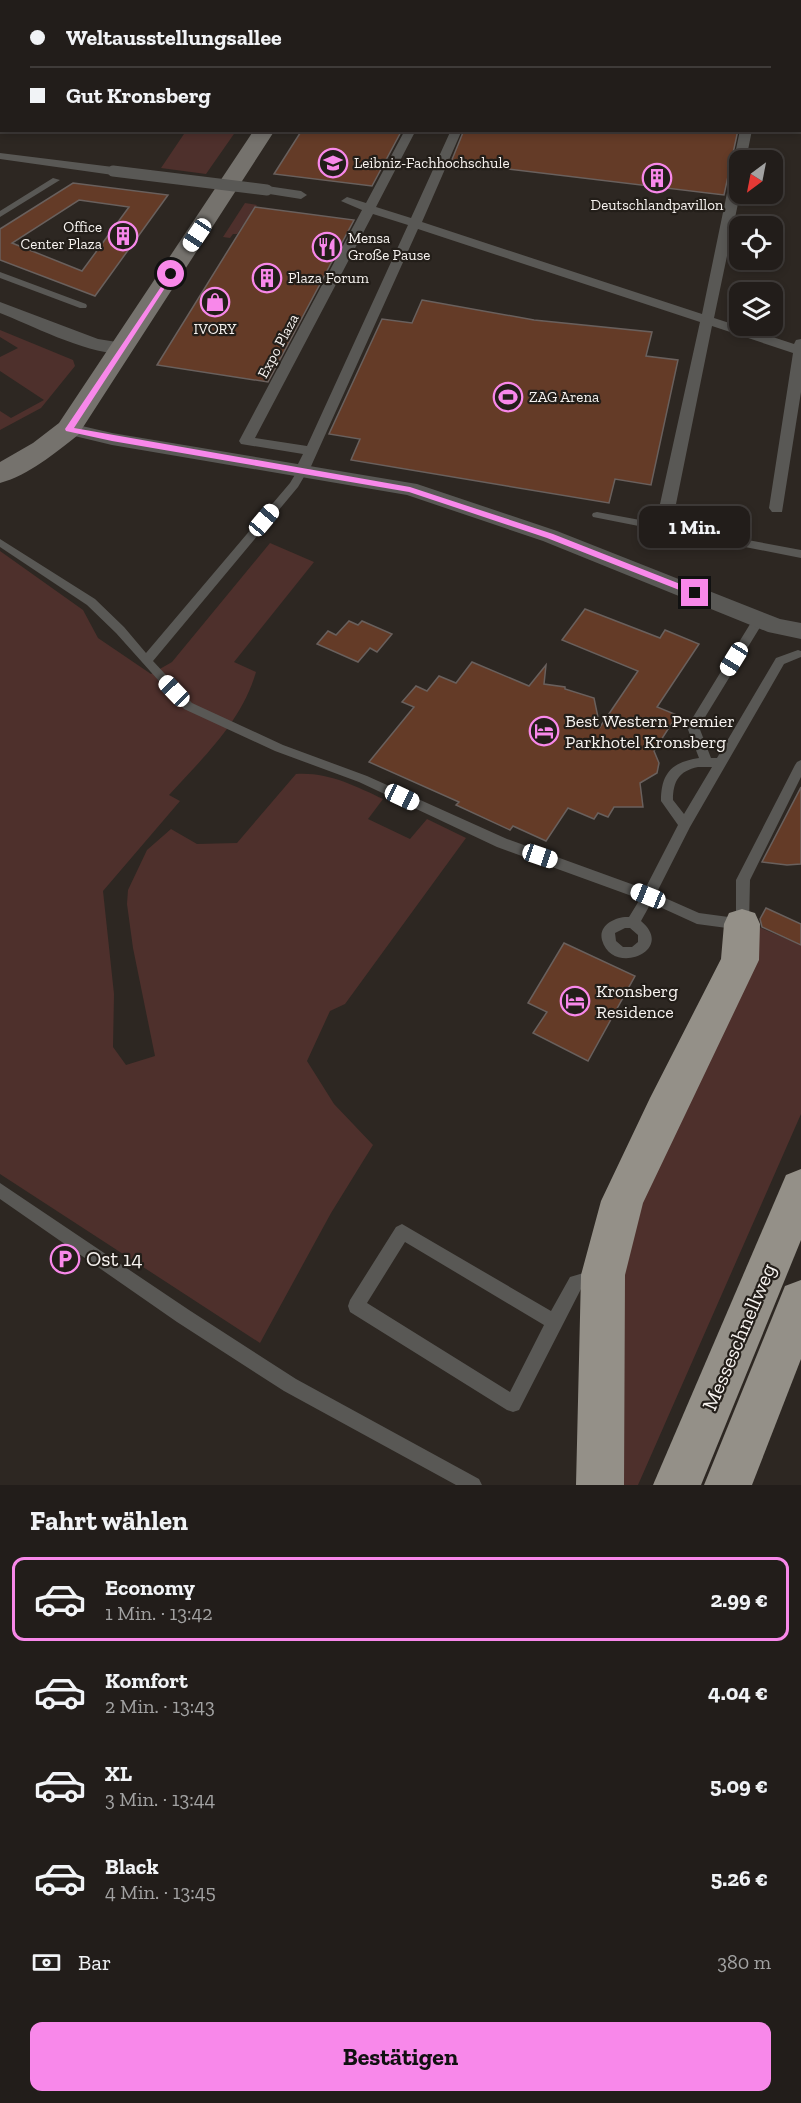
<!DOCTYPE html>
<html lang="de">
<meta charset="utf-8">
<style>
:root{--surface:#221d1a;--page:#2a2623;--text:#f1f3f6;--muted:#a2a2a2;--line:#3f3b39;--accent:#f888ea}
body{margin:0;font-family:"Zilla Slab",serif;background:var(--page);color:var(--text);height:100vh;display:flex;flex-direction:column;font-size:22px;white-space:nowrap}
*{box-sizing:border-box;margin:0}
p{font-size:20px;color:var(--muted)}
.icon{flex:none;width:33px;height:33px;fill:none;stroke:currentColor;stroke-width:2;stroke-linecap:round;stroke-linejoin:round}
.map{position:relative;height:1485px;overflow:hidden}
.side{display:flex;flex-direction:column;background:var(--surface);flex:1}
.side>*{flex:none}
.banner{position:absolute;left:0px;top:0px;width:801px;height:132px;box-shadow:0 3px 9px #0003,0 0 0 2px var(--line);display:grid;align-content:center;height:132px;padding:0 30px;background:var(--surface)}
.needle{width:39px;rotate:212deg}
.tools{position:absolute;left:729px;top:150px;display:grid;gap:12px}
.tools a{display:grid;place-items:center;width:54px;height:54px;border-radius:12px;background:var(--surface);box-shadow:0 3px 9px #0003,0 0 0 2px var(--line);font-size:30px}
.end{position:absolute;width:27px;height:27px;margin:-14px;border:8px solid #f888ea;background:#111;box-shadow:0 0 0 3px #111}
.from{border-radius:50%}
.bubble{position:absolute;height:42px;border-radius:12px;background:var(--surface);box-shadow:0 3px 9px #0003,0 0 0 2px var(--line);font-size:20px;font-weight:700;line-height:42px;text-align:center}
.car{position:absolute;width:18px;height:36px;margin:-18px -9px;border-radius:8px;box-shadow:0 0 4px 2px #0007;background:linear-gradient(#fff 24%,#345 0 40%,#fff 0 76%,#345 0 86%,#fff 0)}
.banner b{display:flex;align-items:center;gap:21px;height:57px;font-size:22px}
.banner b+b{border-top:2px solid var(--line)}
.banner i{width:15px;height:15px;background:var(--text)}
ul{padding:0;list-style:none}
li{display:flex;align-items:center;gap:18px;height:84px;margin:0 12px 9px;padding:0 18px;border:3px solid transparent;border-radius:12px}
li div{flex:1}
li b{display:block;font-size:22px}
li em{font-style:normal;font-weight:700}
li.current{border-color:var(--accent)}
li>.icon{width:54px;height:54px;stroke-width:1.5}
h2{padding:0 30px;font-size:27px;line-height:72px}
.pay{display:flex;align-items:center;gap:15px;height:66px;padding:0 30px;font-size:22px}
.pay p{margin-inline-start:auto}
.cta{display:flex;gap:12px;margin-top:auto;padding:12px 30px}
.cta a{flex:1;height:69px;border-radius:12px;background:var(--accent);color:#111;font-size:24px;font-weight:700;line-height:69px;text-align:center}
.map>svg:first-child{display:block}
</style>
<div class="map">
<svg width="801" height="1485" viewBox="0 0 801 1485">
<rect width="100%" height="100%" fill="#2d2722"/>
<g fill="#4e302c">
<polygon points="186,131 186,130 236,131 206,174 161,168"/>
<polygon points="245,203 257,205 237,234 233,234 230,238 223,237"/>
<polygon points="0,330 73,360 75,366 41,408 0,430 0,411 11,418 44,400 0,371 0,357 18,348 0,337"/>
<path d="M 270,543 L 314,562 L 234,662 L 256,672 C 242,721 203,758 169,795 L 180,801 L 103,891 L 114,994 L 113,1047 L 126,1065 L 155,1056 L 133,948 L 127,904 L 128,890 L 147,850 L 171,829 L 197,844 L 237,843 L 296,774 C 329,772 355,786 383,799 L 368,819 L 410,839 L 427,819 L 466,838 L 345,1004 L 330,1011 L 307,1061 L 334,1104 L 373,1145 L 331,1213 L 260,1343 L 0,1174 L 0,551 L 83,610 L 98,638 L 151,674 L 172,662 Z"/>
<polygon points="754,925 799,944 801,941 801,1114 638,1485 614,1485 615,1286 630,1209"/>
</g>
<g fill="#643b27" stroke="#69605d" stroke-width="1.5" fill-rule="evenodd">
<polygon points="302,130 402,130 372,186 274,174"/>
<polygon points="464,130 738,130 724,195 451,162"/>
<path d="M 73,183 L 168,195 L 95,296 L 0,260 L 0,229 ZM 79,200 L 129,207 L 82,271 L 12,243 Z"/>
<polygon points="255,207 354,220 268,382 157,365"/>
<polygon points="422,300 534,320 652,332 646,356 678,360 651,485 615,479 609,503 351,460 360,439 329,434 382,319 412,323"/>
<polygon points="585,609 660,638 665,630 699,644 657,707 677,715 654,751 659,763 657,773 640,783 643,807 614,807 608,817 598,813 594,819 568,808 546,841 513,826 510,830 456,805 459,802 369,762 414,707 402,702 416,686 427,691 439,676 456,683 472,662 529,686 546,665 544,684 565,687 565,689 594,698 600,727 638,671 562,640"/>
<polygon points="349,621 358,625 362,621 392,634 377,652 370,648 358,662 317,644 328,631 336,635"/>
<polygon points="801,787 801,864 787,865 762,862"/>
<polygon points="766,908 801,924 801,945 762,927 760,919"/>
<polygon points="564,943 635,976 588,1061 533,1033 547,1012 528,1003"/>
</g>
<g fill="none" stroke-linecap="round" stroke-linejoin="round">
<g fill="#595855" fill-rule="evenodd">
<rect x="0" y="82" width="2" height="4"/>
<polygon points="53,178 60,180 0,217 0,211"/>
<polygon points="0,272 86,304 87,306 86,308 80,308 0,278"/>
<path d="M 303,467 L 308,470 L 298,487 L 153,661 L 192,703 L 283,745 L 367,776 L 507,839 L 645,889 L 678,825 L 661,801 C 661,773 672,762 699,758 L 687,727 L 755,616 L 763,616 L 765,619 L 699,727 L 711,758 L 717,758 L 776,658 L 798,650 L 801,651 L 801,657 L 784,664 L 690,827 L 656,894 L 699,913 L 736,918 L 736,880 L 795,765 L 797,762 L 801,760 L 801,777 L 750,880 L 749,924 L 747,928 L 742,930 L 697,924 L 651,903 L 641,921 C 677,951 612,977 602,940 C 598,925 616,916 629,917 L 640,899 L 497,847 L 359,782 L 275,751 L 184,709 L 116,633 L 87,605 L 0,547 L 0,539 L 95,599 L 124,627 L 146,653 L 290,483 L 299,468 ZM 698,767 L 712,767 L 684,814 L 673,800 C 673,781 679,771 698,767 ZM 625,928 L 630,928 L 638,935 L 638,942 L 632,947 L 623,947 L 616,941 L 615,933 Z"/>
<polygon points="597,512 801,550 801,558 593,517 592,515 593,513"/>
<polygon points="0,1183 189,1310 296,1379 479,1479 482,1485 456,1485 284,1391 177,1322 0,1199"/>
<path d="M 402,1224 L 551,1311 L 570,1277 L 597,1269 L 603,1271 L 605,1277 L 603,1283 L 581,1289 L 519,1410 L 513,1412 L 507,1410 L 350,1312 L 348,1306 L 350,1300 L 396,1227 ZM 405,1242 L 544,1325 L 510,1392 L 367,1303 Z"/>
</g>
<g fill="#595855" fill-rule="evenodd">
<path d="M 405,130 L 416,130 L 376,207 L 411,218 L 451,130 L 462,130 L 422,222 L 702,314 L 740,130 L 752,130 L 746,160 L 740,160 L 740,194 L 714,318 L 794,344 L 796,340 L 801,339 L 801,392 L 782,512 L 772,512 L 769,508 L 793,353 L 712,326 L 676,504 L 668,509 L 663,508 L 660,504 L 700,322 L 418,229 L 308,473 L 303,475 L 295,470 L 303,454 L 241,444 L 239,441 L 362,210 L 341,201 L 347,197 L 366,203 ZM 373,214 L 408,225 L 307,446 L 255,438 Z"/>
<polygon points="0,153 113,167 119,171 113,175 0,159"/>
<polygon points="267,186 301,191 307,195 301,199 263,193 261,190"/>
</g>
<g fill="#595855" fill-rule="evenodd">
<rect x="53" y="0" width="14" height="2"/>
<polygon points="340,0 354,0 340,2"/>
<rect x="494" y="0" width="14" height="2"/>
<rect x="768" y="0" width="14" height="2"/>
<rect x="0" y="6" width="2" height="8"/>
<path d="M 0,302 L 98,339 L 129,344 L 132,348 L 129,352 C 98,360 31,325 0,313 Z"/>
<polygon points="69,423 112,433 417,484 557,531 780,619 801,623 801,639 768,632 543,541 407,495 112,445 62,433 59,429 62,425"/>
</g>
<g fill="#75726d" fill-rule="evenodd">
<rect x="800" y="85" width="1" height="13"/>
<path d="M 254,130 L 275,130 L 78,435 C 55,453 29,475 0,483 L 0,462 L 33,443 L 59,423 Z"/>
</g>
<g fill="#949088" fill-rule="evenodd">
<polygon points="742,909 755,913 760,924 759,960 643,1203 625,1275 624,1485 576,1485 581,1275 601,1201 650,1098 721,959 724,924 729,913"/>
<polygon points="801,1169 801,1240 701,1485 653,1485 786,1175"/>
<polygon points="801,1280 801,1359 752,1485 704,1485 785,1286"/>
</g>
<polyline stroke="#595855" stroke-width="11" points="113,171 267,190"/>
</g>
<polygon fill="#f888ea" points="171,272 174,274 74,428 410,487 553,534 698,591 698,595 692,595 547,538 409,492 112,441 66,431 65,429"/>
<defs>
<g id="university-ring" transform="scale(1.5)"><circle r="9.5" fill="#231e19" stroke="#f888ea" stroke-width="1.5"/><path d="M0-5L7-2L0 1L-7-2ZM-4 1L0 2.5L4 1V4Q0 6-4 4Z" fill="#f888ea"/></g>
<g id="building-ring" transform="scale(1.5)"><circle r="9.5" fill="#231e19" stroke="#f888ea" stroke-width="1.5"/><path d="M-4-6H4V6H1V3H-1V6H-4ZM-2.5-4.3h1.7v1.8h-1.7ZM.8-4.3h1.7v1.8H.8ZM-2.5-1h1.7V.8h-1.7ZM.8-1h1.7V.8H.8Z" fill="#f888ea"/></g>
<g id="restaurant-ring" transform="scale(1.5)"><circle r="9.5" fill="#231e19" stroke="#f888ea" stroke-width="1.5"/><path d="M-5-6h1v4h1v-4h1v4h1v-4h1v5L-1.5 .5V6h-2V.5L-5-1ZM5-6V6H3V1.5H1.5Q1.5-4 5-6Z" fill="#f888ea"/></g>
<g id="shop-ring" transform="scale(1.5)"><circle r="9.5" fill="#231e19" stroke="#f888ea" stroke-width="1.5"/><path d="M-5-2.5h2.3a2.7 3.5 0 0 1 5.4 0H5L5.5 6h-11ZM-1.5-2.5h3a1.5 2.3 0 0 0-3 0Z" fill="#f888ea"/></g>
<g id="stadium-ring" transform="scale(1.5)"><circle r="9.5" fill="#231e19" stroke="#f888ea" stroke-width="1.5"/><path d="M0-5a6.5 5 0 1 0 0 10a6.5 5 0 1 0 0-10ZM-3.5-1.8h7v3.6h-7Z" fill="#f888ea"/></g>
<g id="hotel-ring" transform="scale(1.5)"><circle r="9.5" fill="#231e19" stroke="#f888ea" stroke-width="1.5"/><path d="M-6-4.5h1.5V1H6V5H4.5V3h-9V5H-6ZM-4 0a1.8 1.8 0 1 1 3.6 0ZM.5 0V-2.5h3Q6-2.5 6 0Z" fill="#f888ea"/></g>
<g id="parking-ring" transform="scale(1.5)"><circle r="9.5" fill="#231e19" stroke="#f888ea" stroke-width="1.5"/><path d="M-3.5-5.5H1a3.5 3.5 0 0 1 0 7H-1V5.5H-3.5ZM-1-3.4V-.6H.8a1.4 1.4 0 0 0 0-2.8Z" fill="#f888ea"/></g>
</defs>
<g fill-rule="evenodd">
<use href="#university-ring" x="333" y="163"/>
<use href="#building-ring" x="657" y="178"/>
<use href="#building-ring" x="123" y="236"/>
<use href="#restaurant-ring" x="327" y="247"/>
<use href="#building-ring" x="267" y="278"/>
<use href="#shop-ring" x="215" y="302"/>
<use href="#stadium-ring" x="508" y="397"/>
<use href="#hotel-ring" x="544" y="731"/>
<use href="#hotel-ring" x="575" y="1001"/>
<use href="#parking-ring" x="65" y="1259"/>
</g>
<g text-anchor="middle" stroke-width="4.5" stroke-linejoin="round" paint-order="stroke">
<g font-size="15" fill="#f7f3f0" stroke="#231e19" text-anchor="start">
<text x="354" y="168">Leibniz-Fachhochschule</text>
<text x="657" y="210" text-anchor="middle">Deutschlandpavillon</text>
<text x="102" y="232" text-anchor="end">Office<tspan x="102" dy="17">Center Plaza</tspan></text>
<text x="348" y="243">Mensa<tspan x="348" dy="17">Große Pause</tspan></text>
<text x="288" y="283">Plaza Forum</text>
<text x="215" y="334" text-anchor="middle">IVORY</text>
<text x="529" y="402">ZAG Arena</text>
</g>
<g font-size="15" fill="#f7f3f0" stroke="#231e19">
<text transform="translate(278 346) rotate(-62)" y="5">Expo Plaza</text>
</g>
<g font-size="18" fill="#f7f3f0" stroke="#231e19" text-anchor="start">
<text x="565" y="727">Best Western Premier<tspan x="565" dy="21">Parkhotel Kronsberg</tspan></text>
<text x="596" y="997">Kronsberg<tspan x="596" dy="21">Residence</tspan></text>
</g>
<g font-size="21" fill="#f7f3f0" stroke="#231e19" text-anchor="start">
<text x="86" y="1266">Ost 14</text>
</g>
<g font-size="21" fill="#f7f3f0" stroke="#231e19">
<text transform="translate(739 1337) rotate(-67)" y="7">Messeschnellweg</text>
</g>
</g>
</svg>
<div class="tools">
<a><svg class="needle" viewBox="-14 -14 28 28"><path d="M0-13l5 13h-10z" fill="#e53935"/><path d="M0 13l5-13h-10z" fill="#a2a2a2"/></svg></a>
<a><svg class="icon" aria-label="locate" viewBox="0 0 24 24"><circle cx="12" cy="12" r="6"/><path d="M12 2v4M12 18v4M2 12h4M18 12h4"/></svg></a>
<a><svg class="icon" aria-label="layers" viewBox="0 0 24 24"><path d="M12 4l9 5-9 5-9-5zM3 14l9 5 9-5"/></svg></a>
</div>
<i class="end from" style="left:171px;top:274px"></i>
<i class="end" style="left:695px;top:593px"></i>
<div class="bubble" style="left:639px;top:506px;width:111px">1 Min.</div>
<i class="car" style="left:197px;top:235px;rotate:214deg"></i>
<i class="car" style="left:264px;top:520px;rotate:40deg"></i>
<i class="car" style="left:734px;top:659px;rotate:212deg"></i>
<i class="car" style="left:174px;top:691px;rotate:316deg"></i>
<i class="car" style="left:402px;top:797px;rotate:115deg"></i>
<i class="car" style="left:540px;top:856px;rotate:109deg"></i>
<i class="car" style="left:648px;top:896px;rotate:292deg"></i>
<div class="banner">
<b><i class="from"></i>Weltausstellungsallee</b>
<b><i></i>Gut Kronsberg</b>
</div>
</div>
<section class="side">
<h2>Fahrt wählen</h2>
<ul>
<li class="current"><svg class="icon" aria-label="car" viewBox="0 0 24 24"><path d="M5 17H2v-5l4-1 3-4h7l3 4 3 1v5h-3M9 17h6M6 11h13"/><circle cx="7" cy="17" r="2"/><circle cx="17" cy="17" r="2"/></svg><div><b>Economy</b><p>1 Min. · 13:42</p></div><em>2.99 €</em></li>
<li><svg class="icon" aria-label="car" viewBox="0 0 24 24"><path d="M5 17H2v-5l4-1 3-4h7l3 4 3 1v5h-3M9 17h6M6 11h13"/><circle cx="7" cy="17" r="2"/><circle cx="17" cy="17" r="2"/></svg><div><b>Komfort</b><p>2 Min. · 13:43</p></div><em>4.04 €</em></li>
<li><svg class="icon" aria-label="car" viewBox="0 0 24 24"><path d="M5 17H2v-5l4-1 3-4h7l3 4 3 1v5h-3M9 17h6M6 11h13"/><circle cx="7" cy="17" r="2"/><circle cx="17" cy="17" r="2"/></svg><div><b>XL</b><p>3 Min. · 13:44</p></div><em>5.09 €</em></li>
<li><svg class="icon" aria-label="car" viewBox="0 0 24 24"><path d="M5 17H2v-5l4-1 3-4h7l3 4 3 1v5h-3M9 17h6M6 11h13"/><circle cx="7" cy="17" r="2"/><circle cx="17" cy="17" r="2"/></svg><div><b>Black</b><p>4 Min. · 13:45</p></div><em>5.26 €</em></li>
</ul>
<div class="pay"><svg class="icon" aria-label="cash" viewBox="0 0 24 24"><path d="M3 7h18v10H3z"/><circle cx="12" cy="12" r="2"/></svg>Bar<p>380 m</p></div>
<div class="cta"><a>Bestätigen</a></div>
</section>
